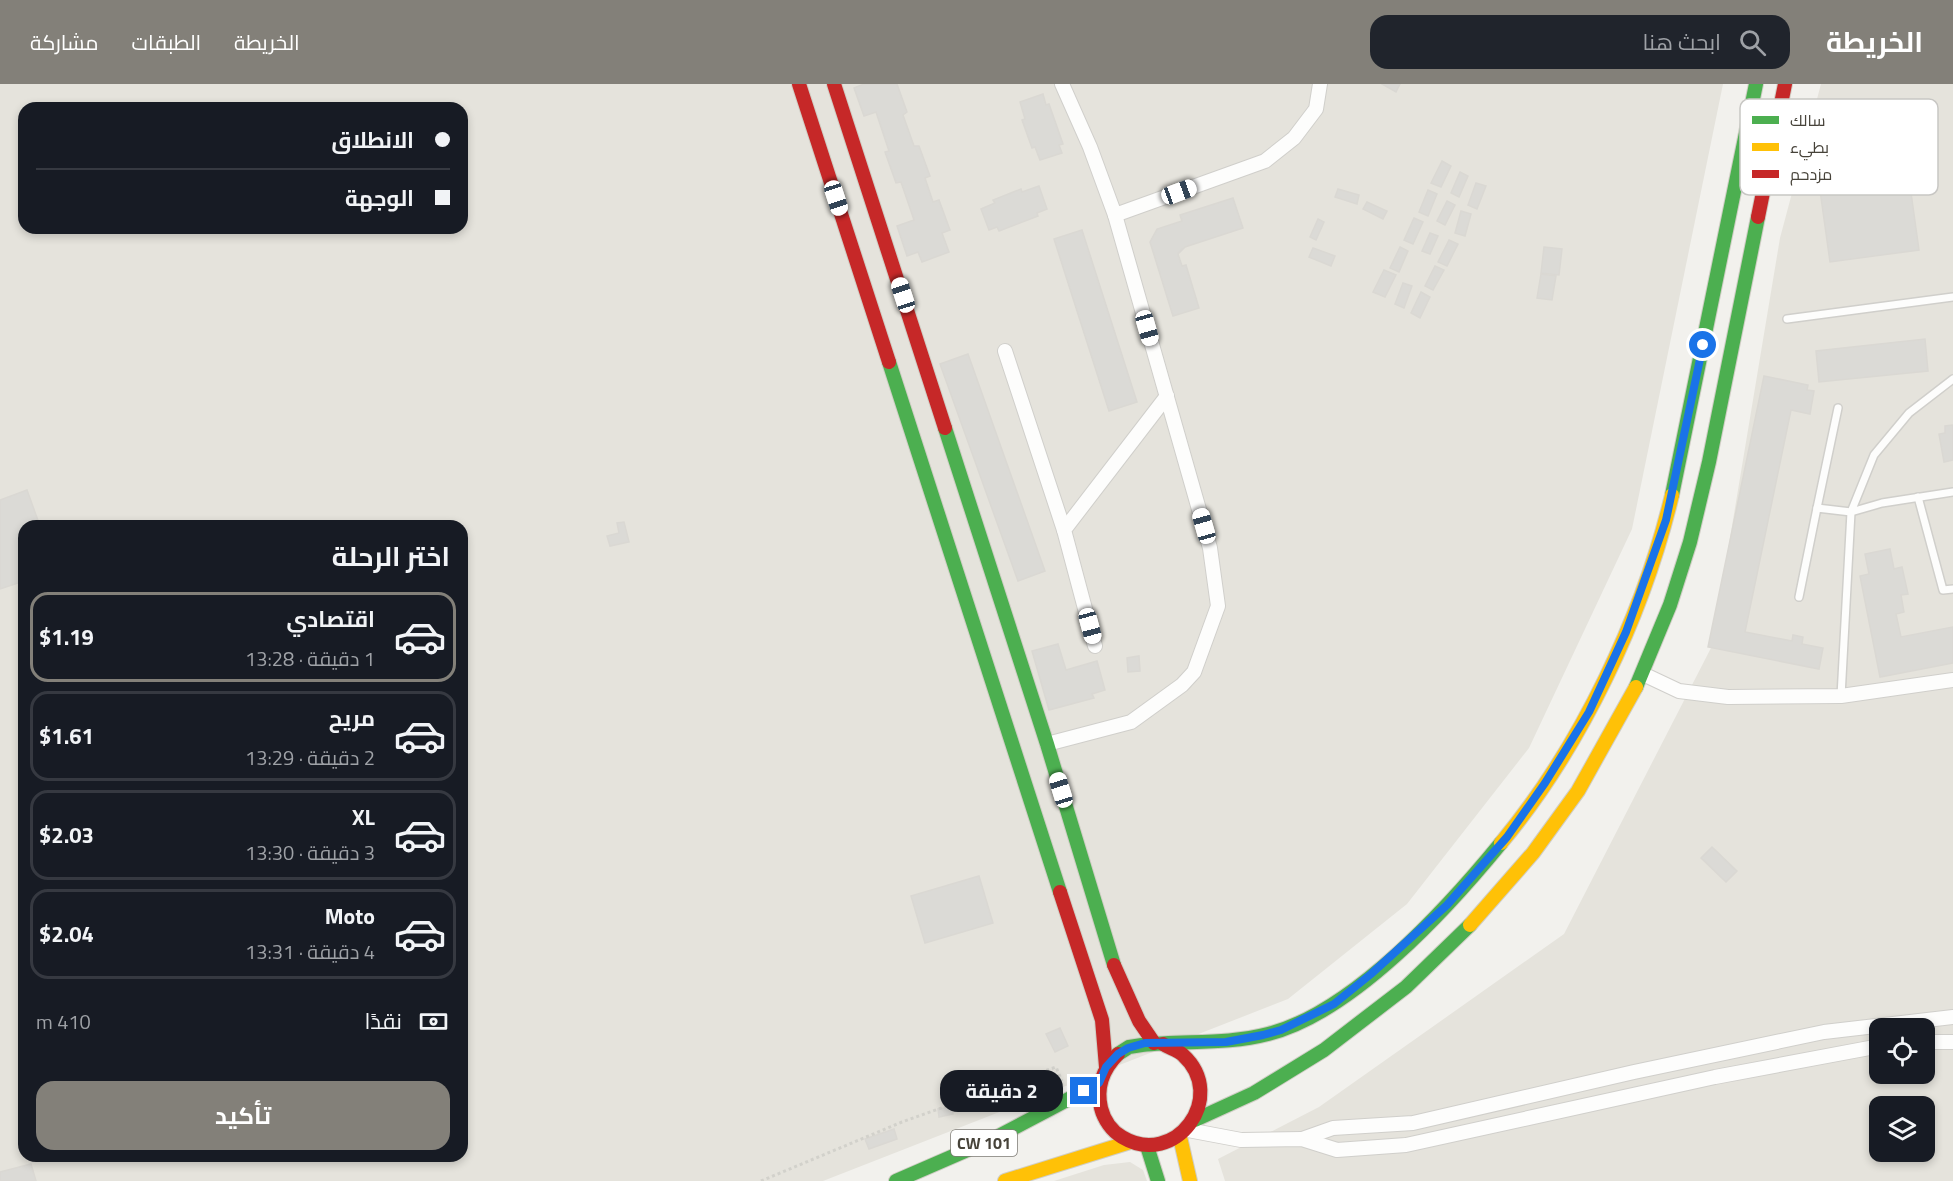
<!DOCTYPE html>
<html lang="ar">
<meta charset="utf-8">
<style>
:root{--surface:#171b24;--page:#20242c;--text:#f1f3f6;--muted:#9ea1a6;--line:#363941;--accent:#838079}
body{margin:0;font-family:"Titillium Web",Cairo,sans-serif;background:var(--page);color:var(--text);direction:rtl;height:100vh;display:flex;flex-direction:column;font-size:22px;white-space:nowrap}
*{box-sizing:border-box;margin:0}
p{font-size:20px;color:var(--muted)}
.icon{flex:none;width:33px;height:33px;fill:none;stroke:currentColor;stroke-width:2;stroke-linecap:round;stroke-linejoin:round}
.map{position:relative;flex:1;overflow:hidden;direction:ltr}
.drawer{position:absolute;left:18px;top:436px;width:450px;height:642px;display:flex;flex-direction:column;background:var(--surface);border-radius:18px;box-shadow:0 3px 9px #0003;direction:rtl}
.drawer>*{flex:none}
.hud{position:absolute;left:18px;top:18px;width:450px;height:132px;border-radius:18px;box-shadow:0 3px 9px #0003;direction:rtl;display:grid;align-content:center;height:132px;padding:0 18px;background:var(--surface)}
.tools{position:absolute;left:1869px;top:934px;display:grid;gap:12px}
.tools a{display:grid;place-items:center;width:66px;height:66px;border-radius:12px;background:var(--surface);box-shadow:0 3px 9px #0003;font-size:30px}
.end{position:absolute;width:27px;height:27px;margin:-14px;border:8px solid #1a73e8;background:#fff;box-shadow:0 0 0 3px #fff}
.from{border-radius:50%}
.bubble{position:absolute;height:42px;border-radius:18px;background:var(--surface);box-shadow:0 3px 9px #0003;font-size:20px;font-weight:700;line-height:42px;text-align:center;direction:rtl}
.car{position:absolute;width:18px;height:36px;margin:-18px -9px;border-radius:8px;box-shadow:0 0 4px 2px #0007;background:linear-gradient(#fff 24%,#345 0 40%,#fff 0 76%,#345 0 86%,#fff 0)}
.hud b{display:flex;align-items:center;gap:21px;height:57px;font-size:22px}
.hud b+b{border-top:2px solid var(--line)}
.hud i{width:15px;height:15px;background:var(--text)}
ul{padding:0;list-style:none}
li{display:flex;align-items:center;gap:18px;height:90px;margin:0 12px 9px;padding:0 6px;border:3px solid var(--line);border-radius:18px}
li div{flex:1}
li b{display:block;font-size:22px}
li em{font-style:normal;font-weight:700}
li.on{border-color:var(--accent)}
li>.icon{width:54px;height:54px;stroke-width:1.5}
h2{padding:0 18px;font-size:27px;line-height:72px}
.pay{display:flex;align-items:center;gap:15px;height:66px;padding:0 18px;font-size:22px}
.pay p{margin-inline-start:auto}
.button{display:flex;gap:12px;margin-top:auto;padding:12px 18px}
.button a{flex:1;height:69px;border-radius:18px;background:var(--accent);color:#fff;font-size:24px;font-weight:700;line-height:69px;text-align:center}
header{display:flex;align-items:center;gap:36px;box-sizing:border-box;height:84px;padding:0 30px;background:var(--accent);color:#fff}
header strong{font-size:28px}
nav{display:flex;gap:33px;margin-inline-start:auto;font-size:21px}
.search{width:420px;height:54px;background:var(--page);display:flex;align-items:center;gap:15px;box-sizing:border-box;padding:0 21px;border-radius:18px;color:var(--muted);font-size:22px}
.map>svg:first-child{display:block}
</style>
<header>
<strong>الخريطة</strong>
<div class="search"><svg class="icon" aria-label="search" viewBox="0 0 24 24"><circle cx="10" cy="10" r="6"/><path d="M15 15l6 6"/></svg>ابحث هنا</div>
<nav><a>الخريطة</a><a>الطبقات</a><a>مشاركة</a></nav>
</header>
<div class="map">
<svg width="1953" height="1097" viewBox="0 0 1953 1097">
<rect width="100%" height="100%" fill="#f2f1ed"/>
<g fill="#e5e3dc" fill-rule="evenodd">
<path d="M 0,0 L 1723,0 L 1632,445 L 1529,664 L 1407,820 L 1288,915 L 823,1097 L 0,1097 ZM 24,24 L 462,24 L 462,144 L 24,144 ZM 24,442 L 462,442 L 462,1072 L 24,1072 Z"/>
<path d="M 1821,0 L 1953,0 L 1953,1097 L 1225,1097 L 1218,1075 L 1319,1023 L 1564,850 L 1712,562 L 1780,154 ZM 1880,945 L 1924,945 L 1924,990 L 1880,990 ZM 1880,1023 L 1924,1023 L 1924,1068 L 1880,1068 Z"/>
<polygon points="1130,1078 1143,1086 1147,1097 1054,1097 1104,1081"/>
</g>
<g fill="#dbdad6" stroke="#dad8d3" stroke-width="1.5">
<polygon points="864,0 897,0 907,28 903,31 914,62 919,62 930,92 925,94 933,118 939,116 950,146 942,149 949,168 922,178 918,168 907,172 897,142 914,136 901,98 896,99 885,68 889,67 876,28 864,32 854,4"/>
<polygon points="1382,0 1400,0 1396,8"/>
<polygon points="1043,10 1046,21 1049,20 1063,60 1059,61 1062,69 1040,76 1035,63 1032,64 1022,36 1025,35 1020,18"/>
<polygon points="1442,77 1451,82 1441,103 1431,99"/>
<polygon points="1907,80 1919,166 1830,178 1818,92"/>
<polygon points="1460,88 1468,92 1459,113 1451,109"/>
<polygon points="1476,99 1486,102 1477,125 1468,121"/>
<polygon points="1039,102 1047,125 1037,129 1038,132 999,147 997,143 989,146 981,125 995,119 993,116 1021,105 1022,108"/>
<polygon points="1338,105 1359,111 1357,120 1335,113"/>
<polygon points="1428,106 1437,110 1428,132 1419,128"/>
<polygon points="1233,114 1243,144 1185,163 1178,170 1182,182 1186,181 1199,224 1173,232 1150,158 1157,145 1182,137 1180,131"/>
<polygon points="1447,117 1455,121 1445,141 1437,137"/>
<polygon points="1367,118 1387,127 1383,135 1363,125"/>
<polygon points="1461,127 1471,130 1465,152 1455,149"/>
<polygon points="1414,134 1423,138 1413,160 1404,156"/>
<polygon points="1318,135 1324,138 1316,156 1310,153"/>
<polygon points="1082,146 1137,318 1109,327 1054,155"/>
<polygon points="1430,149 1438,152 1430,170 1422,167"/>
<polygon points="1449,156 1458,160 1447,182 1438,178"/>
<polygon points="1400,163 1408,167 1399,188 1390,184"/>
<polygon points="1544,163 1562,165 1559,191 1541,189"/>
<polygon points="1313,164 1335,172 1331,182 1309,173"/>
<polygon points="1435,182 1444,186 1433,206 1425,202"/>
<polygon points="1384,186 1396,191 1385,213 1373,208"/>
<polygon points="1541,190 1556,192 1552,216 1537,214"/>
<polygon points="1403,199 1412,202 1404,224 1395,220"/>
<polygon points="1421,208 1430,213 1420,234 1411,229"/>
<polygon points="1925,255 1928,287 1819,298 1816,267"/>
<polygon points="968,270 1045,487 1018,497 940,280"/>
<polygon points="1764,292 1808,301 1807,306 1814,307 1810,330 1791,326 1745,548 1792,557 1793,551 1803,553 1802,560 1823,564 1819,585 1708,563"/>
<polygon points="1953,341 1953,376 1944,378 1939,350 1945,349 1945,342"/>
<polygon points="27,406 40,442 24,442 24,497 0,505 0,416"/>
<polygon points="624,438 629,458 610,462 607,452 619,449 617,439"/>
<polygon points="1890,465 1894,485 1902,483 1908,510 1901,511 1904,528 1896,530 1901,553 1953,543 1953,579 1880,593 1860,492 1869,490 1865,470"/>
<polygon points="1058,560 1066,586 1097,577 1105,606 1092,610 1094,614 1049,626 1032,567"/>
<polygon points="1139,572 1140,587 1128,588 1127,574"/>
<polygon points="1712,763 1737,787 1726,798 1701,774"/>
<polygon points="979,792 993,839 925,859 911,812"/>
<polygon points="1060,944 1068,962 1055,968 1046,950"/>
<polygon points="952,1023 953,1030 939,1033 938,1025"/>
<polygon points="894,1045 897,1055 869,1065 865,1055"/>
<polygon points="31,1080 36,1097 0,1097 0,1088"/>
</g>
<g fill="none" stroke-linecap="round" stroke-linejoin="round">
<g stroke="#d0cfcb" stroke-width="10">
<g id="lane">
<polyline points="1787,235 1953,213"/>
<polyline points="1918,413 1943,506 1953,505"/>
<polyline points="1817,424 1838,324"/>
<polyline points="1799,513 1817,424 1851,428 1882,419 1953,408"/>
<polyline points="1841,612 1851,428 1874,371 1909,329 1953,295"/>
</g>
</g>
<g stroke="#d0cfcb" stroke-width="16">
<g id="street">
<polyline points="1062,0 1090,63 1115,131 1265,77 1294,54 1316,25 1320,0"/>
<polyline points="1005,267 1064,446"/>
<polyline points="1095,562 1064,446 1167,312"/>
<polyline points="1643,590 1679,607 1728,613 1841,612 1953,596"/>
<polyline points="1047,660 1131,638 1182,601 1194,588 1218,522 1210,464 1115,131"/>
<polyline points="1924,958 1953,958"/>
<polyline points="1188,1046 1241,1056 1302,1055 1337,1066 1406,1061 1715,993 1880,962"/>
<polyline points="1302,1055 1333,1044 1413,1039 1634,988 1824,948 1953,933"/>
</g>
</g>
<g stroke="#d0cec5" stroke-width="16">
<g id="fast">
<polyline points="889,278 1060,808"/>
<polyline points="945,344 1047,660 1114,881"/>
<polyline points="1672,411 1756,0"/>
<polyline points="1636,603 1670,521 1690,458 1709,378 1758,133"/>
<path d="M 1118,970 L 1129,963 L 1142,961 C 1184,956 1226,961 1268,950 C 1352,929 1447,825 1501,759"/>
<polyline points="1195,1036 1254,1009 1324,966 1406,903 1470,841"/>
<polyline points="1147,1062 1158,1097"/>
<polyline points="896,1097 995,1054 1099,999"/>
</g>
</g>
<g stroke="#d0cec5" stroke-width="16">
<g id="slow">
<path d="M 1501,759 C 1581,663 1643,532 1672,411"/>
<polyline points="1470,841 1533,769 1578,707 1636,603"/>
<polyline points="1180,1053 1190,1097"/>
<polyline points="1005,1097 1130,1058"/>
</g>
</g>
<g stroke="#d0cec5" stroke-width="16">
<g id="jam">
<polyline points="799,0 889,278"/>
<polyline points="834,0 945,344"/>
<polyline points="1758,133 1785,0"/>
<polyline points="1060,808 1102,936 1106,983"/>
<polyline points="1114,881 1139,937 1154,959"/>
<path d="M 1118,970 C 1103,985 1096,1003 1101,1024 C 1104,1036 1112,1047 1122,1053 C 1175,1085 1229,1013 1183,971 C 1178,966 1169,964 1163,960"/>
</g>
</g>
<polyline stroke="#d2d1cb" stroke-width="3" stroke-dasharray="3 3" stroke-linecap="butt" points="761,1097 902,1038 1056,983 1062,997"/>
<use href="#lane" stroke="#fdfdfc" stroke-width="7"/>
<use href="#street" stroke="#fdfdfc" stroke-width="14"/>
<use href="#fast" stroke="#4caf50" stroke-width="14"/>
<use href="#slow" stroke="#ffc107" stroke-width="14"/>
<use href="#jam" stroke="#c62828" stroke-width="14"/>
</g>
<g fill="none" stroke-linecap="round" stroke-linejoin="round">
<polyline stroke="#1a73e8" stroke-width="8" points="1084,1007 1099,999 1106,983 1118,970 1128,964 1145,959 1226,958 1263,951 1281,946 1334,920 1371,890 1447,821 1507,753 1545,699 1589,628 1626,548 1666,436 1703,261"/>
</g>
<g text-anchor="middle" stroke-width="5" stroke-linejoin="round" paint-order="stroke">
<rect fill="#fff" stroke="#7e7b75" stroke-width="1.5" x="951" y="1046" width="66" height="26" rx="4.5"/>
<g font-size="16" font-weight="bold" fill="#47433a">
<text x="984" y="1065">CW 101</text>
</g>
</g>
<rect x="1740" y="15" width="198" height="96" rx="9" fill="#fff" stroke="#c8c7c4" stroke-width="1.5"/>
<rect x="1752" y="32" width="27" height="8" fill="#4caf50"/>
<rect x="1752" y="59" width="27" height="8" fill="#ffc107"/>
<rect x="1752" y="86" width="27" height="8" fill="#c62828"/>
<g font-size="16" fill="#47433a">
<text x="1790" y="42">سالك</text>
<text x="1790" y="69">بطيء</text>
<text x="1790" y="96">مزدحم</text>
</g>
</svg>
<div class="tools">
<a><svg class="icon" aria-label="locate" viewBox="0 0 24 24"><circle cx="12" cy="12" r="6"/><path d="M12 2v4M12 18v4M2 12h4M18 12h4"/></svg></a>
<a><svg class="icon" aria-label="layers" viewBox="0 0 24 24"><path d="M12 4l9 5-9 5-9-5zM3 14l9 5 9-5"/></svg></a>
</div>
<i class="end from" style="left:1703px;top:261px"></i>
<i class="end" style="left:1084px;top:1007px"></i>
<div class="bubble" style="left:940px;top:986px;width:123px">2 دقيقة</div>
<i class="car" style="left:1179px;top:108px;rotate:70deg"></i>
<i class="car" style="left:836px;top:114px;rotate:162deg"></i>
<i class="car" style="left:903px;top:211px;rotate:342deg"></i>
<i class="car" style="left:1147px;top:244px;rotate:164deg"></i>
<i class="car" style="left:1204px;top:442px;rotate:344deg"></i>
<i class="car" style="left:1090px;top:542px;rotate:165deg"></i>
<i class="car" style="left:1061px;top:706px;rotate:343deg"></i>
<div class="hud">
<b><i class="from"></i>الانطلاق</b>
<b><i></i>الوجهة</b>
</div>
<section class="drawer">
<h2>اختر الرحلة</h2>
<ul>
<li class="on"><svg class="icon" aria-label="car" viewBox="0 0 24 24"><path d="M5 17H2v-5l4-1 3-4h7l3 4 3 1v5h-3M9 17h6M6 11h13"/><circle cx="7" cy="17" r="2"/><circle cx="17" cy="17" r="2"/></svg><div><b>اقتصادي</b><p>1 دقيقة · 13:28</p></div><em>$1.19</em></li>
<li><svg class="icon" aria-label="car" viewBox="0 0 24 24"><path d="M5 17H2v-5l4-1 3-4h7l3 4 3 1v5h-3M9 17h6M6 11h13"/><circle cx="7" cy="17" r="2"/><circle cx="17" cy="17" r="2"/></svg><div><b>مريح</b><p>2 دقيقة · 13:29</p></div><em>$1.61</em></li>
<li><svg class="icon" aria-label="car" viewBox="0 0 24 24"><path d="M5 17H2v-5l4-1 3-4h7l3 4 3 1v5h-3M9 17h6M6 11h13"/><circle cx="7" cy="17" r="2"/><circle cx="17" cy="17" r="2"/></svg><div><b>XL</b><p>3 دقيقة · 13:30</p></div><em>$2.03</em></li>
<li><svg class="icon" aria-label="car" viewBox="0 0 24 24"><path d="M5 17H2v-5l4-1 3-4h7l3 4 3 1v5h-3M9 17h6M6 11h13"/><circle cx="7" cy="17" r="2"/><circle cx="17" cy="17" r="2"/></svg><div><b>Moto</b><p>4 دقيقة · 13:31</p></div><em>$2.04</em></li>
</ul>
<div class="pay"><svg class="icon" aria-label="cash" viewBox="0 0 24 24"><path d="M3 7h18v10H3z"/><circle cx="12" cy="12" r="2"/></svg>نقدًا<p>410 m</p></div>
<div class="button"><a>تأكيد</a></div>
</section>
</div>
